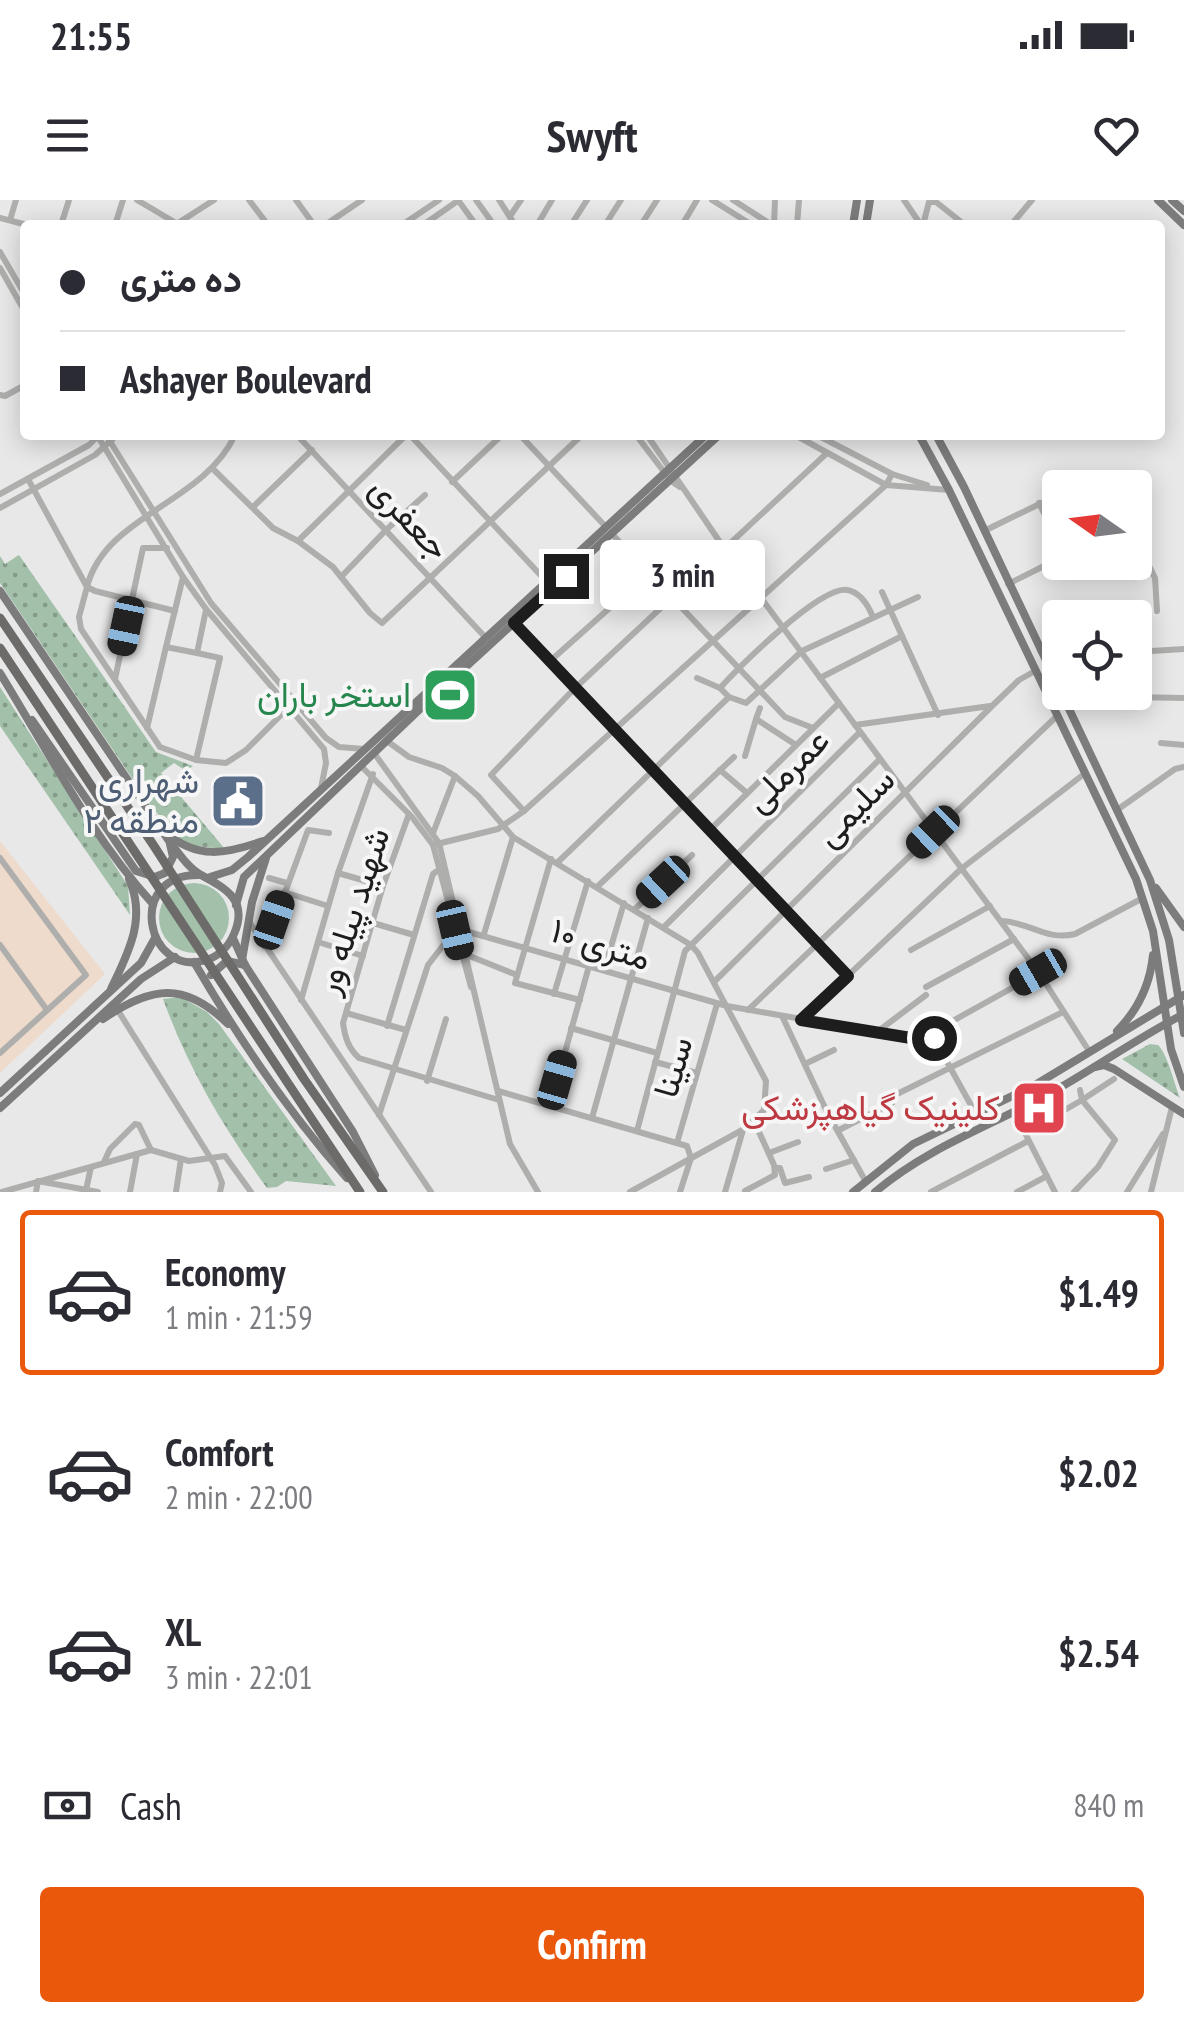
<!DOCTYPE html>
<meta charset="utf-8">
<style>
:root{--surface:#fff;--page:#f2f2f3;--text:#2b2b33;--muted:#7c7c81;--line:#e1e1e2;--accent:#ea580c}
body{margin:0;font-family:"PT Sans Narrow",Vazirmatn,sans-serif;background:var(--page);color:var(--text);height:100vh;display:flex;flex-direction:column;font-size:38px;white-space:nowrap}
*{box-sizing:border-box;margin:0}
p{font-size:32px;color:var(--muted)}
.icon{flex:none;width:55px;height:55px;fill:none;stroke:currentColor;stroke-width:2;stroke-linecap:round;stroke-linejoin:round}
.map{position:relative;height:992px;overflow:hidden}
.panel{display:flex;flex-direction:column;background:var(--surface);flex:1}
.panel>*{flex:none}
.banner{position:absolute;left:20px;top:20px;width:1145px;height:220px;border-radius:10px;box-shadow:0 5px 25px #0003;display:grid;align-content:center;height:220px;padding:0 40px;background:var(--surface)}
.needle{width:65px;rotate:284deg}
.buttons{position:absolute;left:1042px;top:270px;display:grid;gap:20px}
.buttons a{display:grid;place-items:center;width:110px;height:110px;border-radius:10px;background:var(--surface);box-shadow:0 5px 25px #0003;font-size:50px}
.end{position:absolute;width:45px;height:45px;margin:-22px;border:12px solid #1d1d1d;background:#fff;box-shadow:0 0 0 5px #fff}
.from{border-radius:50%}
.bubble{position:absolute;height:70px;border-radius:10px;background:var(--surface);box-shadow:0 5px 25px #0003;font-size:32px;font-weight:700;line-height:70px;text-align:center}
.car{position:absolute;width:30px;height:60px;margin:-30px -15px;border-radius:12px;box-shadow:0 0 8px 2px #0007;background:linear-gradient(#222 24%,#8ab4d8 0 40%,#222 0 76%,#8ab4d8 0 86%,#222 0)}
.banner b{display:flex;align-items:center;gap:35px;height:95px;font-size:38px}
.banner b+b{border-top:2px solid var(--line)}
.banner i{width:25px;height:25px;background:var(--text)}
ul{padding:18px 0 0;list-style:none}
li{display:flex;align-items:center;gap:30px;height:165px;margin:0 20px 15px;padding:0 20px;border:5px solid transparent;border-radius:10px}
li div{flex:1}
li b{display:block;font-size:38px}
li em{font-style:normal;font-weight:700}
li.selected{border-color:var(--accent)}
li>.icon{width:90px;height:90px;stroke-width:1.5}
.pay{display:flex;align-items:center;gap:25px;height:110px;padding:0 40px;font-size:38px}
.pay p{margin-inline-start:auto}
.cta{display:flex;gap:20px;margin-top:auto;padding:20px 40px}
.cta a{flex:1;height:115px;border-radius:10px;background:var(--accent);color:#fff;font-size:40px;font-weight:700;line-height:115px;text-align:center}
.status{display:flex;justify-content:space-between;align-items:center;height:70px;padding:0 50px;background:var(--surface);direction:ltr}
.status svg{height:28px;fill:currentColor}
header{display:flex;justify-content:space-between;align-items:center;height:130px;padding:0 40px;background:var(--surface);font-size:45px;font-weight:700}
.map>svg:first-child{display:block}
</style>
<div class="status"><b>21:55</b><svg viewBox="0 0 49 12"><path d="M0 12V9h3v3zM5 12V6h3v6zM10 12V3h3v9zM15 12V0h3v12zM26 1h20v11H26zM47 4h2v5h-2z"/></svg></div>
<header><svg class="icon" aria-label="menu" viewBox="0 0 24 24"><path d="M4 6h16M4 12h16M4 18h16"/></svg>Swyft<svg class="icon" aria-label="heart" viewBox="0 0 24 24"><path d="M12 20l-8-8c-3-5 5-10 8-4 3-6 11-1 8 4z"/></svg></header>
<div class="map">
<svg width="1184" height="992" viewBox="0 0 1184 992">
<defs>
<pattern id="park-dots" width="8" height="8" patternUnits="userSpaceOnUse" patternTransform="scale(2.5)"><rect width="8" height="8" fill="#a3c0aa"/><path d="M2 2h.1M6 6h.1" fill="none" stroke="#849b8a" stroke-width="1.8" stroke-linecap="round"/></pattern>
</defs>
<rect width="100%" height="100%" fill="#e8e8e9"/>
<polygon fill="#efdbcc" points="0,641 105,774 0,873"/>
<circle fill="#a3c0aa" cx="194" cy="718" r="35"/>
<g fill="url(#park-dots)">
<polygon points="19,355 156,552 193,566 186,571 174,563 161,573 225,649 193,646 178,638 151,606 0,383 0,356 5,364"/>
<polygon points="0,487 128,686 130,715 0,526"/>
<path d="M 181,797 L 207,812 L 219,824 L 336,986 L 286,981 L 277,987 L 267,988 C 223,927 189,870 163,799 Z"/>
<path d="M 1150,844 L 1158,845 C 1168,855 1174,883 1180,898 L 1122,859 Z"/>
</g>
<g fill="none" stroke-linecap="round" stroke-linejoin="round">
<g stroke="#aeaead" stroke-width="6">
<polyline points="137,0 176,23"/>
<polyline points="249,0 268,25"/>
<polyline points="296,0 314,25"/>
<polyline points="458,0 476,25"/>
<polyline points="476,0 494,25"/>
<polyline points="499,0 515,25"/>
<polyline points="712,0 752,25"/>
<polyline points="733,0 772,25"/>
<polyline points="904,0 921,25"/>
<polyline points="510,16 521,0"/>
<polyline points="0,18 27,25"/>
<polyline points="10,20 16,0"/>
<polyline points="61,25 69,0"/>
<polyline points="115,25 123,0"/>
<polyline points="175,25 214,0"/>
<polyline points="325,25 362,0"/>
<polyline points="402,25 439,0"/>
<polyline points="423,25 459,0"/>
<polyline points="537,25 552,0"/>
<polyline points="571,25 587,0"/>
<polyline points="605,25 621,0"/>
<polyline points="641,25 657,0"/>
<polyline points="682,25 697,0"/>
<polyline points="774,25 775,0"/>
<polyline points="797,25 799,0"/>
<polyline points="923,25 929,2 936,2 965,25"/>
<polyline points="1011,25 1032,0"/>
<polyline points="0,52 25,95"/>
<polyline points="0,68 25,112"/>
<polyline points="0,195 5,196 25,185"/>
<polyline points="97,235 183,377 206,409 324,549 326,563 321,588"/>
<polyline points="106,235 211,403 326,538 339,547 364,549"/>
<polyline points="297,235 485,437"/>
<polyline points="410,235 546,381"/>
<polyline points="520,235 606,327"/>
<polyline points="636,235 671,281 680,287"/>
<polyline points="647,235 724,348 1039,773 1089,851"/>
<polyline points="795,235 886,285 949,290"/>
<polyline points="817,235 892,274 927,285"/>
<polyline points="212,268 273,328 298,341 333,367 370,413 382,423 582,235"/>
<polyline points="28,279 87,387 79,417 81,429 160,547 196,560 226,563 246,550 295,501"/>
<polyline points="452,282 502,235"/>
<polyline points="1092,288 1113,284 1114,288"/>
<polyline points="0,294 89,245 98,236"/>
<polyline points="1039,303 1060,346"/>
<polyline points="253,307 312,250"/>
<polyline points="0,308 95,255 117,235"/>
<polyline points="984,331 1060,294"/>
<polyline points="613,335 785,517 813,528"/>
<polyline points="1135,337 1155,378 1157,411"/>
<polyline points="298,341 406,235"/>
<polyline points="183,377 166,447 197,453 206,410"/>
<polyline points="341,377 386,330 425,295"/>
<polyline points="1008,384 1060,358"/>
<polyline points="882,392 938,515"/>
<path d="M 175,411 L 95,391 L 87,387 C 105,315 203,304 235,235"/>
<polyline points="514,423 848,777"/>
<polyline points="1040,450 1060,454"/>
<polyline points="1135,452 1184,449"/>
<polyline points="549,462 649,373"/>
<polyline points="820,478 902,436"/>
<polyline points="115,479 143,348 167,348"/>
<path d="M 720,488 C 739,467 820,386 847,390 C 860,392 868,405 873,417"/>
<polyline points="1132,492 1133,497 1184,498"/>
<polyline points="729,497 746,503 802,451 918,397"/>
<polyline points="760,508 756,519 796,545"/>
<polyline points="855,525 990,506"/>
<polyline points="147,528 166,447"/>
<polyline points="387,541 409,557 442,568 455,576 478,596 513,637 691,745 698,753 766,881 764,910 744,929 630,992"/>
<polyline points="1161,543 1184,545"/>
<polyline points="374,553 439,643 510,944 538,992"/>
<polyline points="745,556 756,519"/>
<polyline points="196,560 220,458 197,453"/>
<polyline points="361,566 412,617 433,645 471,787"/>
<polyline points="720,570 747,593"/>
<polyline points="1117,610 1175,569 1184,567"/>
<polyline points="524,611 491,575 574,489 827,253"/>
<path d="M 409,614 L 383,686 L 343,823 C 345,837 348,848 359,858 L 499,900"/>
<polyline points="710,630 839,503"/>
<polyline points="433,633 455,576"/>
<polyline points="433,645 498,629 524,611 886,285 892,274"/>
<polyline points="0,658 86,775 0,853"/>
<polyline points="551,659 515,783 580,800"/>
<polyline points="557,663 729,497 720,488 697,478"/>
<polyline points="338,673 373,574"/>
<polyline points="269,678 287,683"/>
<polyline points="597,687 734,557"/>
<polyline points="284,692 328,706"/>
<polyline points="635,709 692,655"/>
<polyline points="248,720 431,992"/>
<path d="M 1002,721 C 1029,722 1046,741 1075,734 L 1143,698"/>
<polyline points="373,723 414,735"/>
<polyline points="664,727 860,532"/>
<polyline points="484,734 513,637"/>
<polyline points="318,742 363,756"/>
<polyline points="0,745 47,810"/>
<polyline points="265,747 308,630 329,633"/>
<polyline points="911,750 990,706"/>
<polyline points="467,755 517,775"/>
<polyline points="604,770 624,703"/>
<polyline points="714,782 992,506 1019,480 1035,471"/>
<polyline points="926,787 1014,739"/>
<polyline points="554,794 588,681"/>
<polyline points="301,800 338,673 383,686"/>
<polyline points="117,809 215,965 222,983 220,992"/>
<polyline points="748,810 1057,516"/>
<polyline points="346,813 406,830"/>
<polyline points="783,818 827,912 866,982"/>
<polyline points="802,819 961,669 1084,574"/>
<polyline points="387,826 433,674 440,669"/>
<polyline points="571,828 657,853"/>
<polyline points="877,832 926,795"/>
<polyline points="931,833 1039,773"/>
<polyline points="655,862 697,873"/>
<polyline points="805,864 834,850"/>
<polyline points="427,881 446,819"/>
<polyline points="498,891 687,946 691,958 680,992"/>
<polyline points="889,898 1063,812"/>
<polyline points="550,906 589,766"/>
<polyline points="379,915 428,765 455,730 462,730 727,806 911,838 923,838 931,833 977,916"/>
<polyline points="592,918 648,718"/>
<polyline points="839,930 892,903"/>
<polyline points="637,931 685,751 880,559"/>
<polyline points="677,943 717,804"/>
<polyline points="769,953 798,942"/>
<polyline points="104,962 110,949 135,924 139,925 151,950"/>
<polyline points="775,968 780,968 785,983 809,977"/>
<polyline points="826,969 854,960"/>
<polyline points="86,990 91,967"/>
<polyline points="745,991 775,975 774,965 754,921"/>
<polyline points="2,992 151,950 189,961 225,956 251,992"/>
<polyline points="36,992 38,981 98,992"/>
<polyline points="130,992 137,954"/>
<polyline points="176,992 181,959"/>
<polyline points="725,992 743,930"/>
<polyline points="931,992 1028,941"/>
<polyline points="1017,992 1047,976"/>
<polyline points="1055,992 1025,933 1082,900 1080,890"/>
<polyline points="1074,992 1098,967 1115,940 1082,900 1114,879"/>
<polyline points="1127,992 1163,934"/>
<polyline points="1151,992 1172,907"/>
</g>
<g stroke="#7d7c7c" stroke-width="8">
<polyline points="1158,0 1184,25"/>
<polyline points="1172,0 1184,11"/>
<polyline points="853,25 857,0"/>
<polyline points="866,25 870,0"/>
<polyline points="919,235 949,290 1136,679 1153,731 1171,849 1184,887"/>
<polyline points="936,235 964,287 1150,680 1169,740 1184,833"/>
<path d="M 0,391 L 169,641 C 178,652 188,668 201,675 C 225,688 249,700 234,734 C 229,746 219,756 206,760 C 146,779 124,672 201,675"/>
<path d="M 0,473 C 48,551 91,636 153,704"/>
<polyline points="32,520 136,671 155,677 165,673 173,657 170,644"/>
<path d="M 165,632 C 197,660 226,654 263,641"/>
<polyline points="210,677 232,670 248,657 706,235"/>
<polyline points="1156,688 1184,727"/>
<polyline points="236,705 244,677 422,507 719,235"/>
<polyline points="233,738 245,765 353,932 375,975"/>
<polyline points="242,760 252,702 266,658"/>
<path d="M 194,762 C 239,839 287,911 347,978"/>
<polyline points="211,775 227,761 245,765"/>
<path d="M 111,789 C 128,753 147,719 129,679"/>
<path d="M 103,819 C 151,786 185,781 228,824"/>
<path d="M 1117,831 C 1138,810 1150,785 1153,755"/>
<polyline points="1095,867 1104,865 1114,869 1184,914"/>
<polyline points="0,893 141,763 155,738"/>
<polyline points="0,908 141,779 175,757"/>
<polyline points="853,992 913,944 1035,885 1184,795"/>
<path d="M 875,992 C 931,945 992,926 1056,890 C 1098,866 1138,838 1182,815"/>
</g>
<g stroke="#6c6b6a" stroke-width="9">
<polyline points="0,418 154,646 304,879 383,992"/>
<polyline points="0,448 360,992"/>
</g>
</g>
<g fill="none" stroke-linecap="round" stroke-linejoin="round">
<polyline stroke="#1d1d1d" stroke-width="12" points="566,376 514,423 848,776 801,820 911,838 923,838 931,833 934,838"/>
</g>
<defs>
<g id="stadium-square" transform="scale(2.875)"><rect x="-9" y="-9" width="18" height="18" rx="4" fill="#2e9e5b" stroke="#f6f6f7"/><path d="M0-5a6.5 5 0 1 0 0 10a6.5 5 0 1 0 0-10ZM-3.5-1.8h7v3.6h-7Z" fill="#fff"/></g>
<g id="civic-square" transform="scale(2.875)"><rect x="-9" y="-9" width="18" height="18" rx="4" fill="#5c6f8a" stroke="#f6f6f7"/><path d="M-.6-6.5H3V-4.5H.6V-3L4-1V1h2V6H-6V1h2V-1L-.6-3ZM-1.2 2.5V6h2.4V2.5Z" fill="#fff"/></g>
<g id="hospital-square" transform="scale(2.875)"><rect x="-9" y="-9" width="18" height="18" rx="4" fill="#e0444e" stroke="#f6f6f7"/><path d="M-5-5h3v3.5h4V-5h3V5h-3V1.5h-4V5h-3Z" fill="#fff"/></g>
</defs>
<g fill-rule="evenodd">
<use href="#stadium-square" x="450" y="495"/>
<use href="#civic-square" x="238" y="601"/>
<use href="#hospital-square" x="1039" y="908"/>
</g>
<g text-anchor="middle" stroke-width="8" stroke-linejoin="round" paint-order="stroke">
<g font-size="35" fill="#1d1d1d" stroke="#f6f6f7">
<text transform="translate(410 318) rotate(47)" y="12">جعفری</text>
<text transform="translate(787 570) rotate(-45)" y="12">عمرملی</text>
<text transform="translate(855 607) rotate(-45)" y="12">سلیمی</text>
<text transform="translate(352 711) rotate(-72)" y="12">شهید پیله ور</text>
<text transform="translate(601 744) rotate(17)" y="12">۱۰ متری</text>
<text transform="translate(673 867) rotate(-74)" y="12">سینا</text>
</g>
<g font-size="35" fill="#27864d" stroke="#f6f6f7" text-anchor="end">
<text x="411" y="507">استخر باران</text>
</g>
<g font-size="35" fill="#4e5e75" stroke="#f6f6f7" text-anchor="end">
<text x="199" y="593">شهراری<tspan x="199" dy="40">منطقه ۲</tspan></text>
</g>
<g font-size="35" fill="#be3a42" stroke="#f6f6f7" text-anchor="end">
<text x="1000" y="920">کلینیک گیاهپزشکی</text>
</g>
</g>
</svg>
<div class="buttons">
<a><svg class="needle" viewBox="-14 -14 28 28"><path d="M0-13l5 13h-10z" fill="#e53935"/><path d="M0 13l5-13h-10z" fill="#7c7c81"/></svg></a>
<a><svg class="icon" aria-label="locate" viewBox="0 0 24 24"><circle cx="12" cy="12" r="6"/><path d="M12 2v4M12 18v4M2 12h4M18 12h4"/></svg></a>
</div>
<i class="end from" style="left:934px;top:838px"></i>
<i class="end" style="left:566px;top:376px"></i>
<div class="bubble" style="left:600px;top:340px;width:165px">3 min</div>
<i class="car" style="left:126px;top:426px;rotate:192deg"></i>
<i class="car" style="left:933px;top:632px;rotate:226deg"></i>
<i class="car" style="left:663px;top:682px;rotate:227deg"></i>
<i class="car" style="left:274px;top:720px;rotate:19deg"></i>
<i class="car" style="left:455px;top:730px;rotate:167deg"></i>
<i class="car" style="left:1038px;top:772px;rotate:240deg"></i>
<i class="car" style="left:557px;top:880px;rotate:16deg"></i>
<div class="banner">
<b><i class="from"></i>ده متری</b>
<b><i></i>Ashayer Boulevard</b>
</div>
</div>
<section class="panel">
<ul>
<li class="selected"><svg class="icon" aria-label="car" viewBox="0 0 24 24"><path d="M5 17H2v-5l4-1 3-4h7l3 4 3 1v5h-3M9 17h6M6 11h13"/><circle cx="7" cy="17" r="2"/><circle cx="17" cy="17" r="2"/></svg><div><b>Economy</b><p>1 min · 21:59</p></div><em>$1.49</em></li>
<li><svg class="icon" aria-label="car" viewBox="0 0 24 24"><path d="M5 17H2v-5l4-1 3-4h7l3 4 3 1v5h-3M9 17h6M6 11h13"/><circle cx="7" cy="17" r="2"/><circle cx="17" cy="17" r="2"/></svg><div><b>Comfort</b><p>2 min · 22:00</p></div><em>$2.02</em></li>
<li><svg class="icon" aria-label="car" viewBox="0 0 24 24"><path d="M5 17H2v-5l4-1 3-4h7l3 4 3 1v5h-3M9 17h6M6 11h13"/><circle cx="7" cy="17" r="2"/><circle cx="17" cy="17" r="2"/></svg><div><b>XL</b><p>3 min · 22:01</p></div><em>$2.54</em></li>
</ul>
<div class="pay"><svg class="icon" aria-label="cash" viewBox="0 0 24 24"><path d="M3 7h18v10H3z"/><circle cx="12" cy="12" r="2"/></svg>Cash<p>840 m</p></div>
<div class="cta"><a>Confirm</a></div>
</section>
